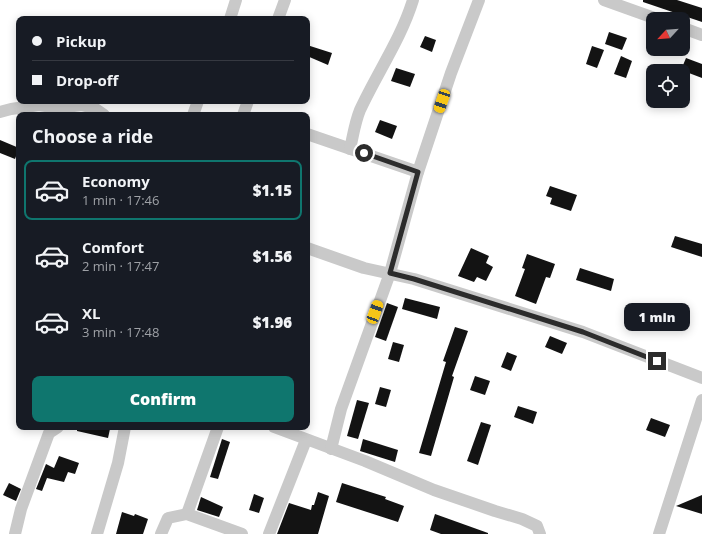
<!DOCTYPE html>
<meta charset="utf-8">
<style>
:root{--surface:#171b24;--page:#20242c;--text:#f1f3f6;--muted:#9ea1a6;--line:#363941;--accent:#0f766e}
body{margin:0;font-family:"Open Sans",sans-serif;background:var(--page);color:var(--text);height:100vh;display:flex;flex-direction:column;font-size:15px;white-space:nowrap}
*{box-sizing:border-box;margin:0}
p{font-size:13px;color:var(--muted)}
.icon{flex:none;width:22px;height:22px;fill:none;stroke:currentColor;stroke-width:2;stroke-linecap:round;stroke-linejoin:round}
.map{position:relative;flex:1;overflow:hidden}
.drawer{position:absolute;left:16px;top:112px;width:294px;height:318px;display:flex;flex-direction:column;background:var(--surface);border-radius:8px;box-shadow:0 2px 10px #0003}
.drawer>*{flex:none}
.hud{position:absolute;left:16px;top:16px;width:294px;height:88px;border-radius:8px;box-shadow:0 2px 10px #0003;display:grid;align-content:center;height:88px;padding:0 16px;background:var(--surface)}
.needle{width:26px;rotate:244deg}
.fabs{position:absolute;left:646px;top:12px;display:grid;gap:8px}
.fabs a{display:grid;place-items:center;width:44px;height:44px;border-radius:8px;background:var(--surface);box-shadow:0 2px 10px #0003;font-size:20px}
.end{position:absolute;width:18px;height:18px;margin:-9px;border:5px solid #2c2c2c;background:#fff;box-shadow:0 0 0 2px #fff}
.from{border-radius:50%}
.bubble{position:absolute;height:28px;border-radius:8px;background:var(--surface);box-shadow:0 2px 10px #0003;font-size:13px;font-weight:800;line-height:28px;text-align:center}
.car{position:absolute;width:12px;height:24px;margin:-12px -6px;border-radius:5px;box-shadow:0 0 3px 1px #0007;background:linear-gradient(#f5c518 24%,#345 0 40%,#f5c518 0 76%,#345 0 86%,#f5c518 0)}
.hud b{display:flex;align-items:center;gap:14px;height:38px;font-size:15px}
.hud b+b{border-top:1px solid var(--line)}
.hud i{width:10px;height:10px;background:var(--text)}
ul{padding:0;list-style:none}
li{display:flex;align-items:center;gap:12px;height:60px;margin:0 8px 6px;padding:0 8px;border:2px solid transparent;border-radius:8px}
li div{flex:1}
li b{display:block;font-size:15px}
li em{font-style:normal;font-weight:800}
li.current{border-color:var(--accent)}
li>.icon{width:36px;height:36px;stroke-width:1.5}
h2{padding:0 16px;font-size:18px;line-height:48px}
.cta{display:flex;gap:8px;margin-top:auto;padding:8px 16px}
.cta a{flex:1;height:46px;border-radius:8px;background:var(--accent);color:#fff;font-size:16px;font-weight:800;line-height:46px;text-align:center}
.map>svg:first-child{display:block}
</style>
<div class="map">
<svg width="702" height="534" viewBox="0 0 702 534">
<rect width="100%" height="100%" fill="#fff"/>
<g fill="#131313">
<polygon points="643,0 677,0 702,8 702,22 643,2"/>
<polygon points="609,32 627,38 622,50 605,44"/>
<polygon points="425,36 436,40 432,52 420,47"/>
<polygon points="307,45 332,53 328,65 307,56"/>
<polygon points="592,46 604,50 597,68 586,64"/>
<polygon points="621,56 632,61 626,78 614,74"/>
<polygon points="686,58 702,64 702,78 681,70"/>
<polygon points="396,68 415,74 410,87 391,81"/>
<polygon points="380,120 397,126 392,139 375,132"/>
<polygon points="0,140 19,148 15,159 0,153"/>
<polygon points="550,186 577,195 571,211 550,204 552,198 546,196"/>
<polygon points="675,236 702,244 702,257 671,247"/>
<polygon points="471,248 489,256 486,263 493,267 486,281 477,277 474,282 458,276"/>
<polygon points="527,254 555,264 550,278 546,277 536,304 515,296 525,269 522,268"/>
<polygon points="580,268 614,279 611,291 576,280"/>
<polygon points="405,298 440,307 437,319 402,309"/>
<polygon points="387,303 398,307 386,341 375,337"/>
<polygon points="455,327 468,331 452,376 454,377 431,456 419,453 446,362 443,361"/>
<polygon points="550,336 567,343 562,354 545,347"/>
<polygon points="393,342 404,345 399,362 388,359"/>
<polygon points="507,352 517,356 511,371 501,367"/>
<polygon points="475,376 490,381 485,395 470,390"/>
<polygon points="380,387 391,390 386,407 375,404"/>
<polygon points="357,400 369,403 358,439 347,436"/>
<polygon points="518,406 537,412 533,424 514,417"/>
<polygon points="651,418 670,425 665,437 646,430"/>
<polygon points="481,422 491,425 478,465 467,461"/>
<polygon points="77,427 100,427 110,429 108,438 77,431"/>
<polygon points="222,439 230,442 218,479 210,477"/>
<polygon points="363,439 398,450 395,462 360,451"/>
<polygon points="59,456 79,463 75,474 68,472 64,482 47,478 42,491 36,489 46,464 54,468"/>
<polygon points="9,483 21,489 16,501 3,495"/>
<polygon points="342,483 386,497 385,499 404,506 398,522 336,502"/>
<polygon points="318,492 329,496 318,534 277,534 289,503 311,510 312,505 314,505"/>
<polygon points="254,494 264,498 259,513 249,510"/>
<polygon points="702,495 702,514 676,506"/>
<polygon points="201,497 223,507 219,517 197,510"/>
<polygon points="122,512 134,516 135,514 148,519 143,534 116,534"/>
<polygon points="435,514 488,533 488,534 441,534 430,530"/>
</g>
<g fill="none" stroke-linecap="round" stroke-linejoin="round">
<g stroke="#c9c9c9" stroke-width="12">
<polyline points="604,0 657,19"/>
<polyline points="230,19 236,0"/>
<polyline points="278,19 285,0"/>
<polyline points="683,28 702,35"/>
<polyline points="0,112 11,109 39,105 59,108 81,105 94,108 104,115"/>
<polyline points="193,115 198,101"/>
<polyline points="243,115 248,101"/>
<polyline points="307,134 418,172"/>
<path d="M 350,149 C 353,136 355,122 360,110 C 377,73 401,39 413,0"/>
<polyline points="307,248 364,268 414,279 583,332 702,378"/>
<polyline points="274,427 365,461 434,490 495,511 522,519 537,526 540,534"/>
<polyline points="331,449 341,409 390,273 418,172 451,73 479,0"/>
<polyline points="187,514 218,427"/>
<polyline points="15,534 21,509 49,433 58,427"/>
<polyline points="97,534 118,463 125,427"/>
<polyline points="161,534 168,518 187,514 242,534"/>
<polyline points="269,534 306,440"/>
<polyline points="659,534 702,400"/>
</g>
</g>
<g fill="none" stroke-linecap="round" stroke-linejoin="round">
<polyline stroke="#2c2c2c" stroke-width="5" points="364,153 418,172 390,273 414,279 583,332 657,361"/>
</g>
</svg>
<div class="fabs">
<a><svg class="needle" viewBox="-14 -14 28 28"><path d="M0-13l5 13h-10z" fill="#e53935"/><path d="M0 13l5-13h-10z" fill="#9ea1a6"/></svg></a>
<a><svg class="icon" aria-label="locate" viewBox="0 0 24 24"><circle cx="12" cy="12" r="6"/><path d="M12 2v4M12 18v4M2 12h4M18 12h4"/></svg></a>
</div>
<i class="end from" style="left:364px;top:153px"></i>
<i class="end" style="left:657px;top:361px"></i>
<div class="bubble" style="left:624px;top:303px;width:66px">1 min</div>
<i class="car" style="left:442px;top:101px;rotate:199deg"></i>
<i class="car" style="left:375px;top:312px;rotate:20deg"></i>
<div class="hud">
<b><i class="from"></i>Pickup</b>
<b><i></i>Drop-off</b>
</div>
<section class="drawer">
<h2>Choose a ride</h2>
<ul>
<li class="current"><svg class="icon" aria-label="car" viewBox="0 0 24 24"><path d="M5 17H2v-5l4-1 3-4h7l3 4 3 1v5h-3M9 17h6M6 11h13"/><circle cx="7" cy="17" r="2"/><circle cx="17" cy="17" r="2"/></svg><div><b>Economy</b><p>1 min · 17:46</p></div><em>$1.15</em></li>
<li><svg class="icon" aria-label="car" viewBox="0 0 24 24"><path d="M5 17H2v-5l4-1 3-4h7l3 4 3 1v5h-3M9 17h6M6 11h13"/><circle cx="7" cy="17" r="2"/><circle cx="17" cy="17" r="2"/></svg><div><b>Comfort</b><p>2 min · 17:47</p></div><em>$1.56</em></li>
<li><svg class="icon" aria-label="car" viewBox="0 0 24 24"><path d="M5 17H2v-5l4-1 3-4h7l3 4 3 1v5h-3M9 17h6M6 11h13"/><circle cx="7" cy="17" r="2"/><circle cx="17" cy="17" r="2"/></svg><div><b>XL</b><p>3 min · 17:48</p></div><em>$1.96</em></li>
</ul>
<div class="cta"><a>Confirm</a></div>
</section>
</div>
